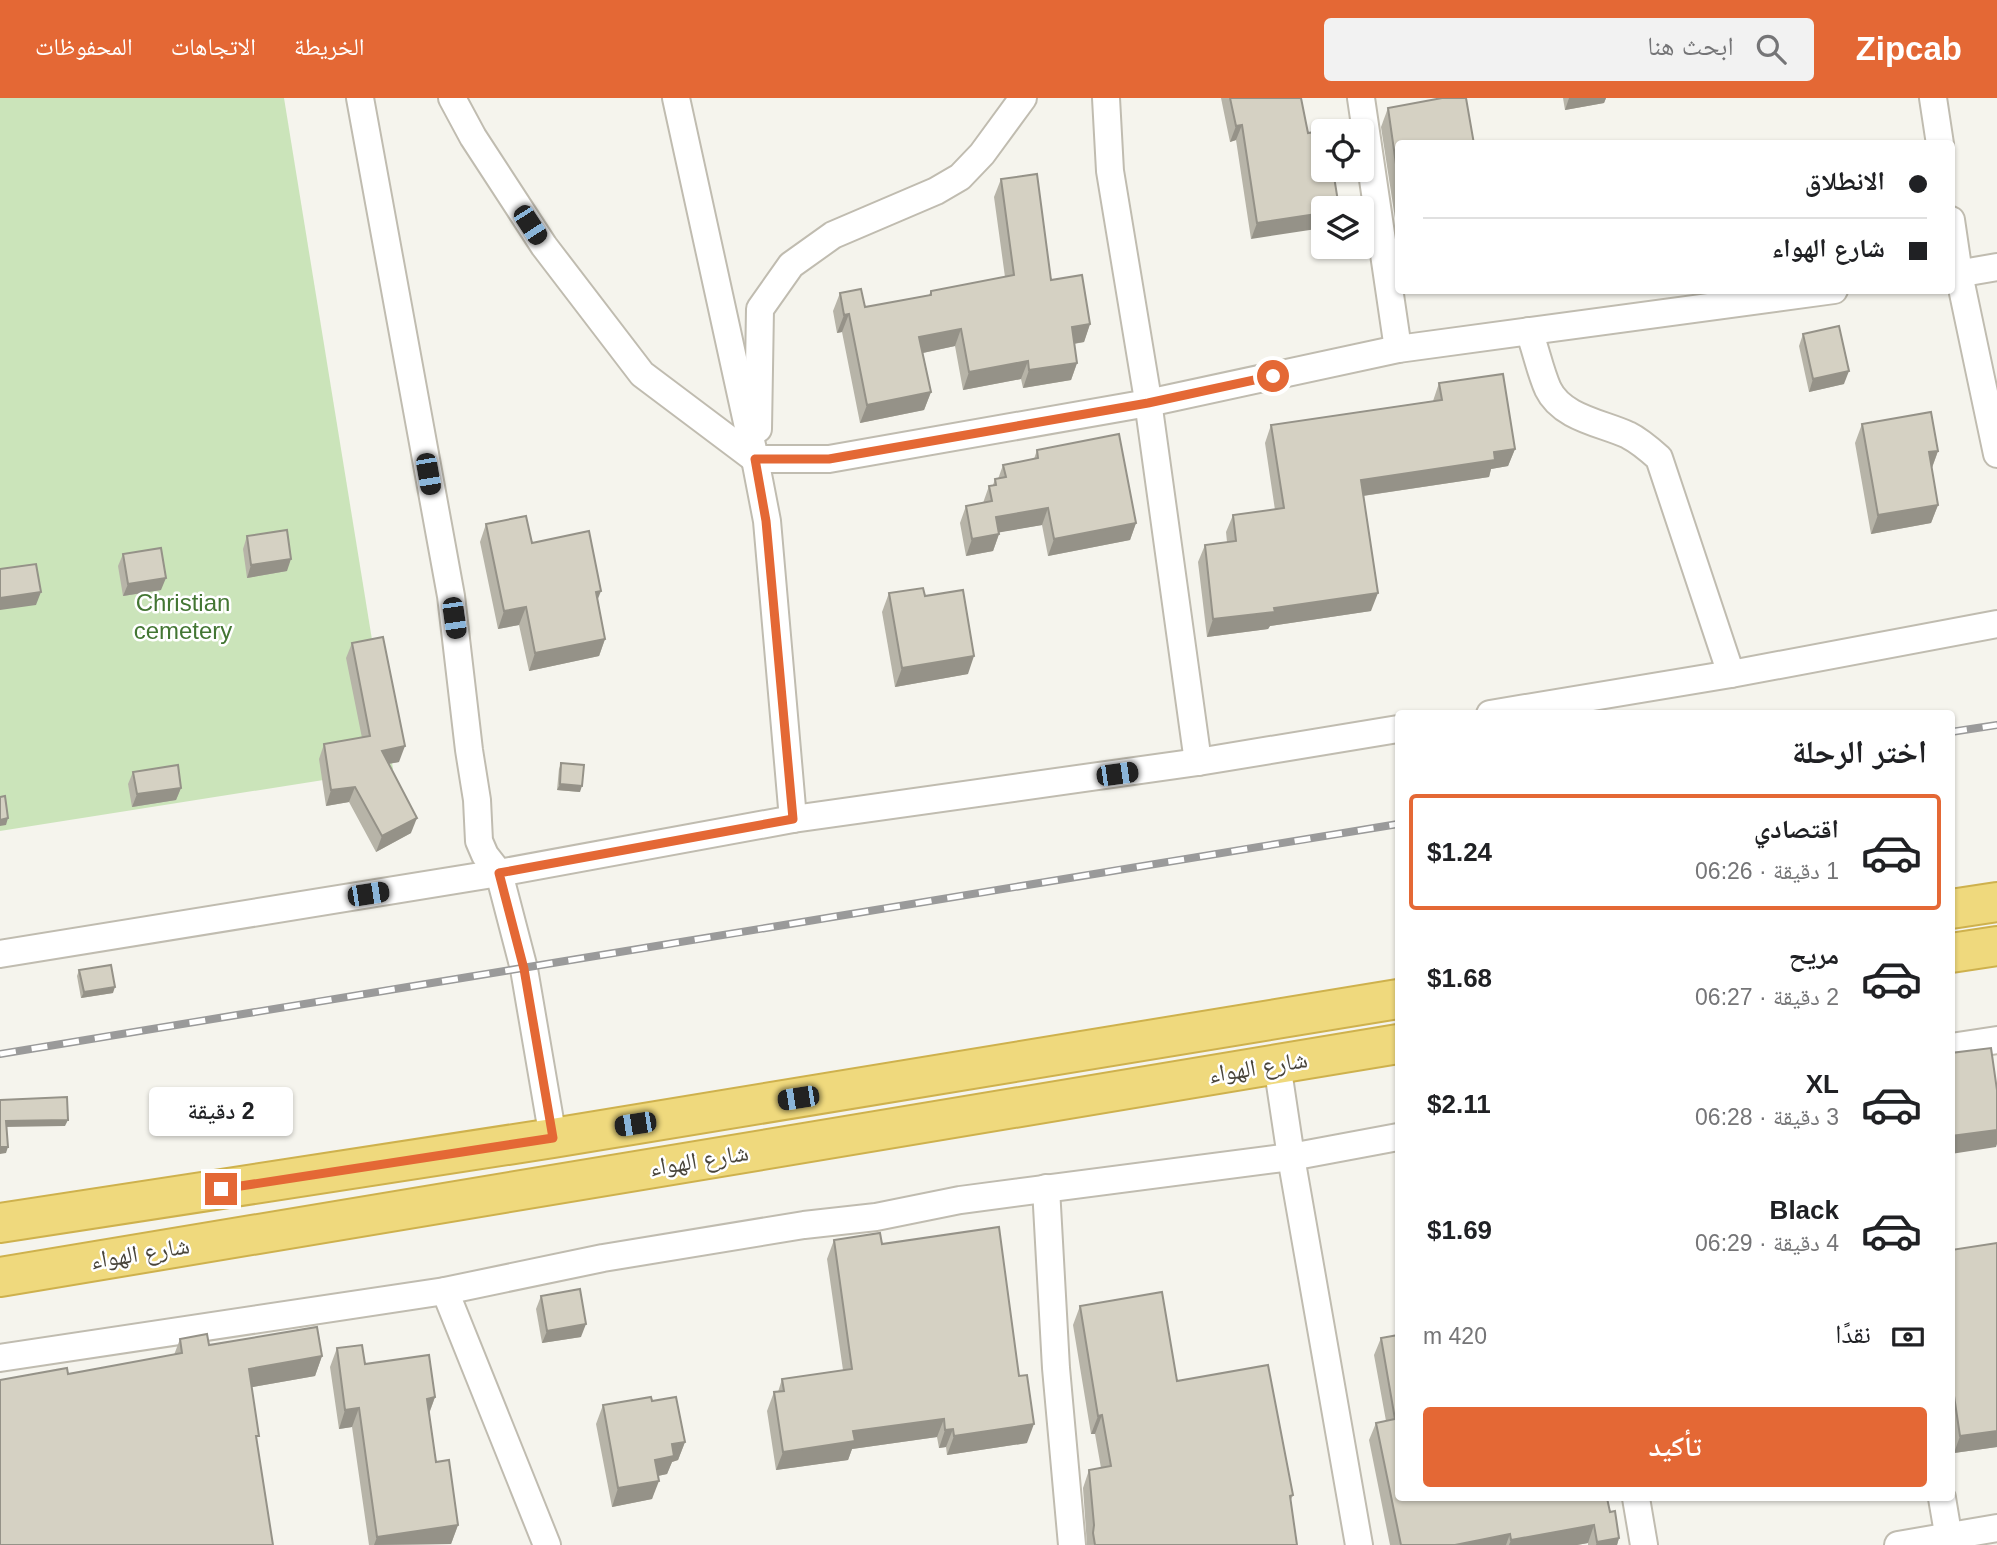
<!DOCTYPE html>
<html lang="ar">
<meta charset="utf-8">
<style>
:root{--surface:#fff;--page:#f2f2f2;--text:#202124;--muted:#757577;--line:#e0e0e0;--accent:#e46835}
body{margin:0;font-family:Helvetica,"Noto Naskh Arabic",sans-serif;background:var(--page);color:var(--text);direction:rtl;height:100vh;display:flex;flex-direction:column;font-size:26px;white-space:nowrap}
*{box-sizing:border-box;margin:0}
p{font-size:23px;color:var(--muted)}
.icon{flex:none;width:38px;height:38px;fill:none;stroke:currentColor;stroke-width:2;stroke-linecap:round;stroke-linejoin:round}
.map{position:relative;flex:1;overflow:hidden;direction:ltr}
.panel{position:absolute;left:1395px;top:612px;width:560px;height:791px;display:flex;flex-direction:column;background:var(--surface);border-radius:7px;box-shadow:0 2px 5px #0004;direction:rtl}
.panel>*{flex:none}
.banner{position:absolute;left:1395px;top:42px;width:560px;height:154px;border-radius:7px;box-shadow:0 2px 5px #0004;direction:rtl;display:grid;align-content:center;height:154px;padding:0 28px;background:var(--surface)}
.controls{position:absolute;left:1311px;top:21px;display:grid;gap:14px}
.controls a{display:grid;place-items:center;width:63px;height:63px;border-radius:7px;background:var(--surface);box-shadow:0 2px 5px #0004;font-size:35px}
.end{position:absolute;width:32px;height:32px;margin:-16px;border:9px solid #e46835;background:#fff;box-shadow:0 0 0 4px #fff}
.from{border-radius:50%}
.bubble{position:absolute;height:49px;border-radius:7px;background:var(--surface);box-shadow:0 2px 5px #0004;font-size:23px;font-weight:600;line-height:49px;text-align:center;direction:rtl}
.car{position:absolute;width:21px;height:42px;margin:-21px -10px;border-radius:9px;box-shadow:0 0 5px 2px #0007;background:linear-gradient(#222 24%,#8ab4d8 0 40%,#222 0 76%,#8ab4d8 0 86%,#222 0)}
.banner b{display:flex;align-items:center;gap:24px;height:66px;font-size:26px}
.banner b+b{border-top:2px solid var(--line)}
.banner i{width:18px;height:18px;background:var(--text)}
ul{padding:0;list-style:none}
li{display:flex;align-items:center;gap:21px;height:116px;margin:0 14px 10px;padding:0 14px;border:4px solid transparent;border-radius:7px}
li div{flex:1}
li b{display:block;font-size:26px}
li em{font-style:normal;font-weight:600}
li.on{border-color:var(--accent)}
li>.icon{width:63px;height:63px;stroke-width:1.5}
h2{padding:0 28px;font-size:32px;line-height:84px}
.pay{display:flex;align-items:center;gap:18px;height:77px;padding:0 28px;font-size:26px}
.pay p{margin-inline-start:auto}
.action{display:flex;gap:14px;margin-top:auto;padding:14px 28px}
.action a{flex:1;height:80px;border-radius:7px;background:var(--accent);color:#fff;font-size:28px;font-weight:600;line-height:80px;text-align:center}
header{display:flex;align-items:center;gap:42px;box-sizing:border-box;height:98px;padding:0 35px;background:var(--accent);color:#fff}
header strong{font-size:33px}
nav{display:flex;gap:38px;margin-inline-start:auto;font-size:24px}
.search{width:490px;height:63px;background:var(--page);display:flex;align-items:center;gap:18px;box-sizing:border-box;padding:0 24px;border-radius:7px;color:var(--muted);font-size:26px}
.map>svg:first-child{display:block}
</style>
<header>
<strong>Zipcab</strong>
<div class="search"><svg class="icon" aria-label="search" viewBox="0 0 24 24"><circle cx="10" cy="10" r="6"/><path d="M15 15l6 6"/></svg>ابحث هنا</div>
<nav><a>الخريطة</a><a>الاتجاهات</a><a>المحفوظات</a></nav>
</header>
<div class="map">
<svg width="1997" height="1447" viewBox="0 0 1997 1447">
<rect width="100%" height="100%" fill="#f5f4ed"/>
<polygon fill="#cbe4ba" points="0,0 284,0 393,671 0,733"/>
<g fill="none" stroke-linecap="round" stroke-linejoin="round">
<g stroke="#c0bcb0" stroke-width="30">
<g id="street">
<polyline points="360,0 451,498 469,652 477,702 479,743 485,757 499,775 524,871 553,1040"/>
<polyline points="452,0 473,39 544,148 642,276 755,361 829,361 1148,305 1398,251 1834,192"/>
<polyline points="676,0 755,361 767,423 793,721"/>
<polyline points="1106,0 1110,73 1147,296 1198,664"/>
<polyline points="1361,0 1398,251"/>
<polyline points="1933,0 1940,46"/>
<polyline points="1951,122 1959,176 1997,356"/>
<polyline points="1951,177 1997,169"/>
<path d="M 1529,233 C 1536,252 1540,273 1548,291 C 1562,320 1602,325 1628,337 C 1640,343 1649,351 1659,360 L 1731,576"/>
<polyline points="758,331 760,211 791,167 833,137 936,93 960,79 982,56 1023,0"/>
<polyline points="1490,616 1731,576 1997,526"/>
<polyline points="0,856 499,775 793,721 1198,664 1398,631"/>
<polyline points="1951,949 1997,942"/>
<polyline points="1277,966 1291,1059 1359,1447"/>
<polyline points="1046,1090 1056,1270 1072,1447"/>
<polyline points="445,1193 547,1447"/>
<polyline points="0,1260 445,1193 603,1160 804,1127 876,1119 960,1102 1291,1059 1398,1039"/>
<polyline points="1636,1400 1644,1447"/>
<polyline points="1942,1400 1950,1447"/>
<polyline points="1898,1447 1997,1430"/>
</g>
</g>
<g stroke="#ceb14d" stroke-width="42">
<g id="highway">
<polyline points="1951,811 1997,804"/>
<polyline points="1951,855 1997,848"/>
<polyline points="0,1125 553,1040 1398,901"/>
<polyline points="0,1179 1398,946"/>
</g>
</g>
<use href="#street" stroke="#fff" stroke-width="26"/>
<use href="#highway" stroke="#efd97d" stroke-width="38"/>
<g stroke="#9a9a9a" stroke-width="8">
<g id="rail">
<polyline points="1951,634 1997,627"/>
<polyline points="0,956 1398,726"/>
</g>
</g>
<use href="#rail" stroke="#fff" stroke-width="5" stroke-dasharray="16" stroke-linecap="butt"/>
</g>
<g fill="#b7b4a8">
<polygon points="1221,0 1301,0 1308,35 1251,141 1236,42 1230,44"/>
<polygon points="1563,0 1606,0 1604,5 1565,12"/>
<polygon points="1388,10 1398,46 1398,120 1395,120 1381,29"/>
<polygon points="1001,81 1051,182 1090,226 1084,244 1074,246 1077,265 1071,282 1023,290 1021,281 963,292 955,248 923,255 931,294 924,312 860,325 842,234 837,235 833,213 840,195 865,209 929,197 931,193 1005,179 994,99"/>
<polygon points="1803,236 1844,286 1809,294 1799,248"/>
<polygon points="1439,285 1515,351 1508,368 1491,371 1489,379 1363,398 1371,513 1270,528 1268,531 1207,539 1198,464 1205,447 1227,444 1226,434 1233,417 1275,412 1265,345 1271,327 1433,303"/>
<polygon points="1862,326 1938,353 1932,370 1938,407 1931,425 1871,436 1855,345"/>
<polygon points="1037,352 1136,425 1130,442 1048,458 1042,427 999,434 999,436 993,453 966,458 960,425 966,408 983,405 989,388 993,387 995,381 998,381 1003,367 1034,361"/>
<polygon points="486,426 597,503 605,541 599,558 529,573 519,527 498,531 480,444"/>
<polygon points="247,438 287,473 247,480 243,451"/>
<polygon points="123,456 161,492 123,498 118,468"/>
<polygon points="889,495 968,576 895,589 882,514"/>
<polygon points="352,545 399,664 389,666 411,735 376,754 349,704 326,708 319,661 324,646 362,640 346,560"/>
<polygon points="561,665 580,694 557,692 559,671"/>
<polygon points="133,674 181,690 176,702 132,709 128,686"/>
<polygon points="79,872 113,895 81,900 77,878"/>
<polygon points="834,1142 882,1146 1027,1345 947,1357 946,1349 939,1350 937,1339 852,1351 848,1362 776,1372 767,1313 774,1294 778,1294 782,1281 843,1272 827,1161"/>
<polygon points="1951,1152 1997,1349 1954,1355 1951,1335"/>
<polygon points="541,1198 581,1239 542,1245 536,1211"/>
<polygon points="1080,1208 1177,1283 1293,1397 1290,1404 1297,1447 1087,1447 1083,1390 1089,1372 1101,1370 1095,1336 1091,1336 1073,1227"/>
<polygon points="1398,1237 1398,1400 1610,1414 1619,1440 1617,1447 1588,1447 1588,1445 1577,1447 1390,1447 1369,1342 1376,1325 1386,1323 1374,1257 1381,1240"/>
<polygon points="180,1241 209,1247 322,1258 315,1278 252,1289 257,1344 68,1276 174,1257"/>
<polygon points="337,1250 365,1266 435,1299 429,1316 436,1364 458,1427 451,1446 369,1447 352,1329 339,1331 330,1269"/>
<polygon points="652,1303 685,1344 678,1362 672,1364 667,1376 658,1378 652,1401 612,1409 596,1326 603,1307"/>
</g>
<g fill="#959288">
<polygon points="1569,0 1606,0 1604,5 1565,12"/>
<polygon points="1242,27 1236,42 1230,44 1236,28"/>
<polygon points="1398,111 1398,120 1395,120"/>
<polygon points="1323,115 1323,130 1251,141 1257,125"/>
<polygon points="849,216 842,234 837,235 844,217"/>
<polygon points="1090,226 1084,244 1065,247 1072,229"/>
<polygon points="961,231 955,248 913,257 919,239"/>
<polygon points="1028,263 1021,281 963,292 969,274"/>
<polygon points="1077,265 1071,282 1023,290 1029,272"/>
<polygon points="1849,273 1844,286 1809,294 1813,281"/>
<polygon points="931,294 924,312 860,325 867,307"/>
<polygon points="1515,351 1508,368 1491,371 1489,379 1355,399 1361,382 1494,354"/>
<polygon points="1938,353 1931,372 1929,354"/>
<polygon points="1938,407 1931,425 1871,436 1878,417"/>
<polygon points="1048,410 1042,427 990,436 996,419"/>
<polygon points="1136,425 1130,442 1048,458 1054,441"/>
<polygon points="999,436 993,453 966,458 972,441"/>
<polygon points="291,461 287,473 247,480 251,467"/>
<polygon points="166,480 161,492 123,498 128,486"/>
<polygon points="601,493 594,511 596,494"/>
<polygon points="41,494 36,507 0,512 0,500"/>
<polygon points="1378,495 1371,513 1270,528 1268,531 1207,539 1213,521 1274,510"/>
<polygon points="526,509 519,527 498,531 504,513"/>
<polygon points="605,541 599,558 529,573 535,555"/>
<polygon points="974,558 968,576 895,589 902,570"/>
<polygon points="405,648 399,664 376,668 382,653"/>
<polygon points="560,686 582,688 580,694 557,692"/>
<polygon points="355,689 349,704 326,708 331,692"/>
<polygon points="181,690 176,702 132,709 137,696"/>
<polygon points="8,720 6,727 0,728 0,722"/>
<polygon points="417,720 411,735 376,754 382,738"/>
<polygon points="115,889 113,895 81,900 84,894"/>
<polygon points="68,1022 65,1028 4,1029 6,1023"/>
<polygon points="1997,1032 1997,1046 1996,1049 1951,1056 1951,1038"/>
<polygon points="0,1049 8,1049 6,1055 0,1056"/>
<polygon points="586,1226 581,1239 542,1245 547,1233"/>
<polygon points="322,1258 315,1278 242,1291 249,1271"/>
<polygon points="435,1299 428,1318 427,1301"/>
<polygon points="359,1310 352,1329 339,1331 345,1312"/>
<polygon points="1102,1317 1095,1336 1091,1336 1098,1318"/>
<polygon points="944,1321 937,1339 852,1351 848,1362 776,1372 783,1354 853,1333"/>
<polygon points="1034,1326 1027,1345 947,1357 954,1338"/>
<polygon points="953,1331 946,1349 939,1350 945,1332"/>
<polygon points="1997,1333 1997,1349 1954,1355 1960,1338"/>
<polygon points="685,1344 678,1362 672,1364 667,1376 648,1380 655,1362 672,1346"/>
<polygon points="659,1383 652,1401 612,1409 618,1390"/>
<polygon points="458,1427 451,1446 374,1447 377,1439"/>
<polygon points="1594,1427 1588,1445 1577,1447 1509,1447 1511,1442"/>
<polygon points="1510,1436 1506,1447 1455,1447"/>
<polygon points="1619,1440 1617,1447 1596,1447 1597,1444"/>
</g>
<g fill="#d5d1c3" stroke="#959288" stroke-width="2">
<polygon points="1230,0 1301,0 1308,35 1327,32 1327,33 1323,33 1323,72 1333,72 1339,110 1323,110 1323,115 1257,125 1242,27 1236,28"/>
<polygon points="1442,0 1466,0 1474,46 1398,46 1398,80 1388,10"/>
<polygon points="1037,76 1051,182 1082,177 1090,226 1072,229 1077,265 1029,272 1028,263 969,274 961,231 919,239 931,294 867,307 849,216 844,217 840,195 861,191 865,209 931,197 931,193 1014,177 1001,81"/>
<polygon points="1839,228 1849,273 1813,281 1803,236"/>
<polygon points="1503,276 1515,351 1494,354 1495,362 1361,382 1378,495 1274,510 1275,514 1213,521 1205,447 1236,443 1233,417 1284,410 1271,327 1442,302 1439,285"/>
<polygon points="1931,314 1938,353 1929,354 1938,407 1878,417 1862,326"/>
<polygon points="1119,336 1136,425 1054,441 1048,410 996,419 999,436 972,441 966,408 992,403 989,388 996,387 995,381 1006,379 1003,367 1038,360 1037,352"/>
<polygon points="526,418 532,445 589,433 601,493 596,494 605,541 535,555 526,509 504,513 486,426"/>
<polygon points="287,432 291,461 251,467 247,438"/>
<polygon points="161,450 166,480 128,486 123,456"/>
<polygon points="36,466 41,494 0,500 0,471"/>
<polygon points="923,490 925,498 963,492 974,558 902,570 889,495"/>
<polygon points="383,539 405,648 382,653 417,720 382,738 355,689 331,692 324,646 370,638 352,545"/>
<polygon points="561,665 584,667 582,688 560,686"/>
<polygon points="178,667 181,690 137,696 133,674"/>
<polygon points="5,698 8,720 0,722 0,699"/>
<polygon points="111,867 115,889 84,894 79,872"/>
<polygon points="1991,950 1997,992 1997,1032 1951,1038 1951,955"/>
<polygon points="67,999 68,1022 6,1023 8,1049 0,1049 0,1002"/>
<polygon points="999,1129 1019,1278 1027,1277 1034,1326 954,1338 953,1331 945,1332 944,1321 853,1333 855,1343 783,1354 774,1294 784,1293 782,1281 852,1271 834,1142 880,1135 882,1146"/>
<polygon points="1997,1145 1997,1333 1960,1338 1951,1278 1951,1152"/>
<polygon points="580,1191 586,1226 547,1233 541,1198"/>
<polygon points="1162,1194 1177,1283 1268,1267 1293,1397 1290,1398 1297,1447 1095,1447 1093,1435 1094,1427 1089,1372 1111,1368 1102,1317 1098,1318 1080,1208"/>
<polygon points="317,1229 322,1258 249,1271 259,1338 256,1338 273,1447 0,1447 0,1282 67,1270 68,1276 182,1255 180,1241 207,1236 209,1247"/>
<polygon points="1398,1237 1398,1400 1607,1400 1610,1414 1615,1413 1619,1440 1597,1444 1594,1427 1511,1442 1510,1436 1455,1447 1401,1447 1376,1325 1395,1321 1381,1240"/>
<polygon points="362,1247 365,1266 429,1257 435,1299 427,1301 436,1364 449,1362 458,1427 377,1439 359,1310 345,1312 337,1250"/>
<polygon points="651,1299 652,1303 676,1299 685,1344 672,1346 674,1358 655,1362 659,1383 618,1390 603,1307"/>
</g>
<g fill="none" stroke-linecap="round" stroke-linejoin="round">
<polyline stroke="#e46835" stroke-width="9" points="221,1091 553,1040 524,871 499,775 793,721 766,423 755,361 829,361 1148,305 1273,278"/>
</g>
<g text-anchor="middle" stroke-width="5" stroke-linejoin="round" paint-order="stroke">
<g font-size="24" fill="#437633" stroke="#fff">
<text x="183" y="513">Christian<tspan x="183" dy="28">cemetery</tspan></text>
</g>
<g font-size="24" fill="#49453b" stroke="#fff">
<text transform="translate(1258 969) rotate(-9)" y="8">شارع الهواء</text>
<text transform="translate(699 1062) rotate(-9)" y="8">شارع الهواء</text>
<text transform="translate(140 1155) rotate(-9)" y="8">شارع الهواء</text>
</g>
</g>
</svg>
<div class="controls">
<a><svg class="icon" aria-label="locate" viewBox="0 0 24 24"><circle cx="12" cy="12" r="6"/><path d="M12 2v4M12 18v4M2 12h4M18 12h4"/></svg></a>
<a><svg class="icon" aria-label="layers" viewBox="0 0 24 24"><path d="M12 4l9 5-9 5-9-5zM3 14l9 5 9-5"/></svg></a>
</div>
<i class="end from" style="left:1273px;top:278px"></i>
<i class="end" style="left:221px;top:1091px"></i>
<div class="bubble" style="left:149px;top:989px;width:144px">2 دقيقة</div>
<i class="car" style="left:530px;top:127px;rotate:147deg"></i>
<i class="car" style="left:428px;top:376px;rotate:170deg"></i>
<i class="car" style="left:454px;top:520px;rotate:172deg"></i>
<i class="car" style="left:1117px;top:676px;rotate:82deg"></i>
<i class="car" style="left:368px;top:796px;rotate:81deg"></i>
<i class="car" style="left:798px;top:1000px;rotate:261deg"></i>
<i class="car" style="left:635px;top:1026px;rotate:261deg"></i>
<div class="banner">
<b><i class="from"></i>الانطلاق</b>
<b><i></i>شارع الهواء</b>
</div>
<section class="panel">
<h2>اختر الرحلة</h2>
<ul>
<li class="on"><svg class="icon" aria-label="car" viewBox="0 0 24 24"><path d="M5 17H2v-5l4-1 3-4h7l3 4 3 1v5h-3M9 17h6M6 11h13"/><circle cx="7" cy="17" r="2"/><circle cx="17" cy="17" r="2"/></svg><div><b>اقتصادي</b><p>1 دقيقة · 06:26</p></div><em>$1.24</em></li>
<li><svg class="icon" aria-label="car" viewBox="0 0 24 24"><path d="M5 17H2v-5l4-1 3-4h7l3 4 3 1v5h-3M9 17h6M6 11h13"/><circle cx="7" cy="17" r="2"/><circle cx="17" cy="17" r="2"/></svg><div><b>مريح</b><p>2 دقيقة · 06:27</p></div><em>$1.68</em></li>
<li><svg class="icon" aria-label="car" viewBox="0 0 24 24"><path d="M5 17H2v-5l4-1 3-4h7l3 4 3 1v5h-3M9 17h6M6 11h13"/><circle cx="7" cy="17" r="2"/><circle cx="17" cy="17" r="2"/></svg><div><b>XL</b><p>3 دقيقة · 06:28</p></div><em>$2.11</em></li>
<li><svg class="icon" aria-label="car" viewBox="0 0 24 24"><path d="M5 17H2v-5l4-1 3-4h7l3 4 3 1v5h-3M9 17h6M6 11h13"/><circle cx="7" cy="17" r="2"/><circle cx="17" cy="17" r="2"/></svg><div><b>Black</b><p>4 دقيقة · 06:29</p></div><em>$1.69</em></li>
</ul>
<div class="pay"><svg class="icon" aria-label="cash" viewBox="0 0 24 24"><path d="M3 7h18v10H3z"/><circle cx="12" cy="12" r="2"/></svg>نقدًا<p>420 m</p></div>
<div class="action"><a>تأكيد</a></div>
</section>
</div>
